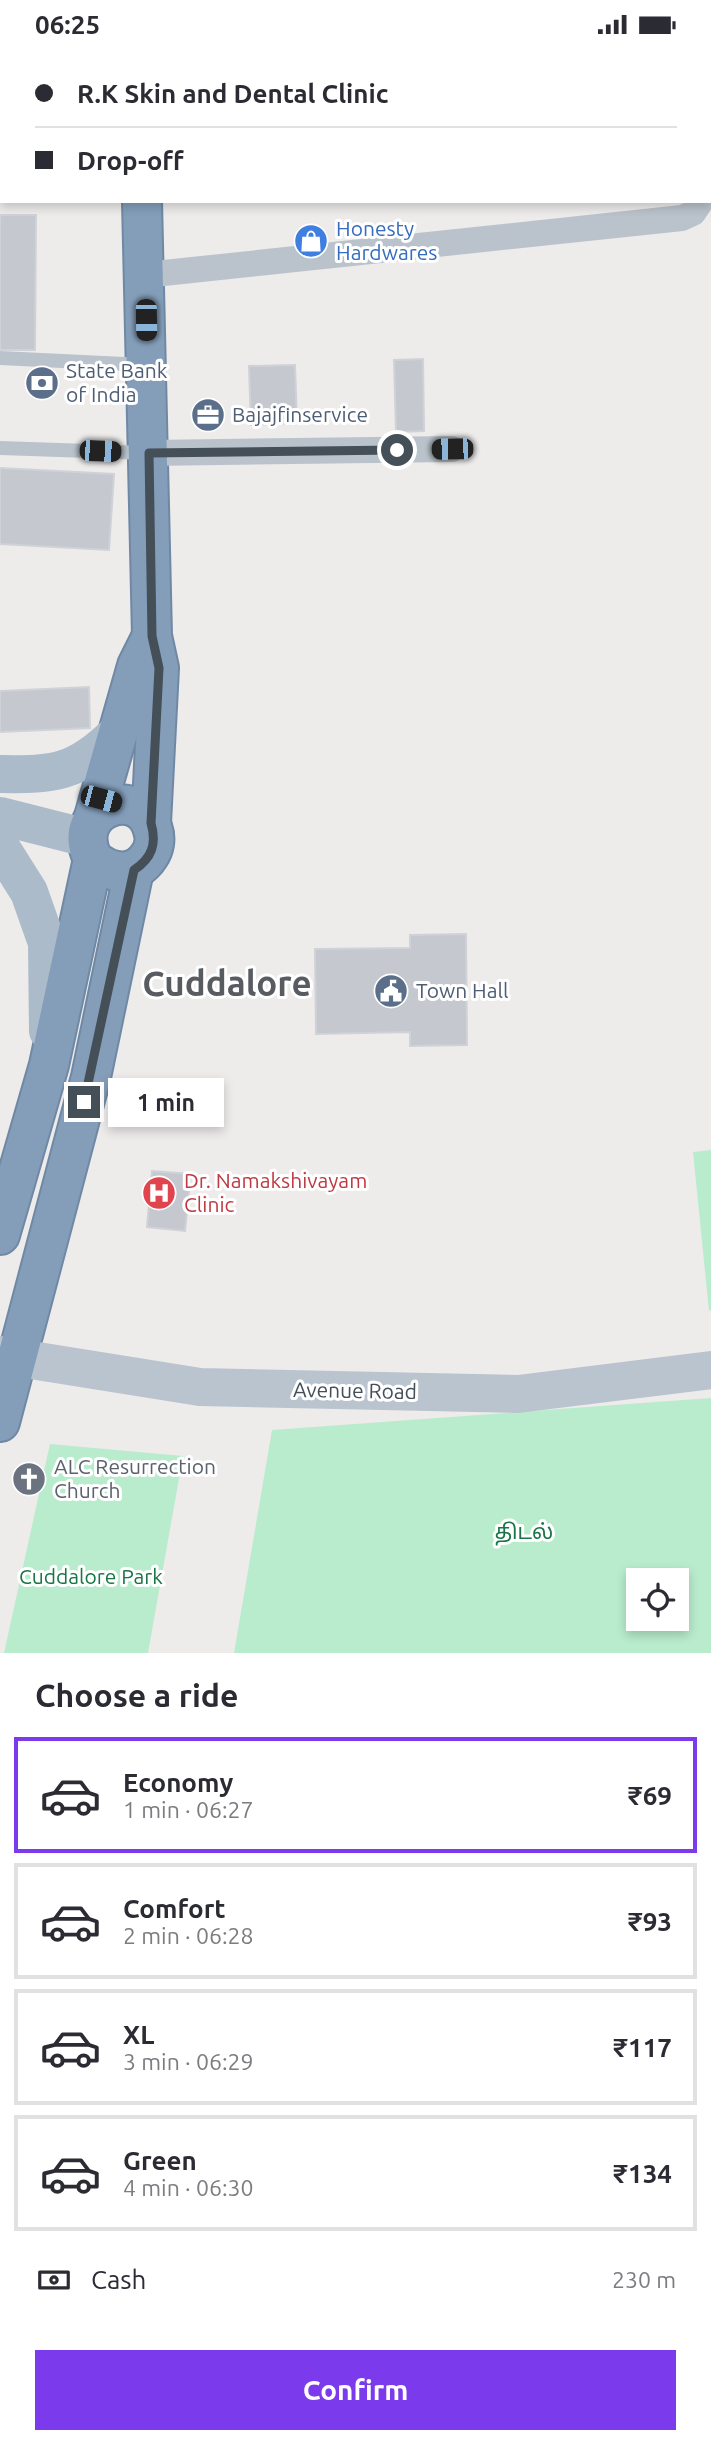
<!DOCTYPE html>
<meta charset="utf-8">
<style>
:root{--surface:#fff;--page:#f2f2f3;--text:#2b2b33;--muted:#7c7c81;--line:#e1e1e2;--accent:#7c3aed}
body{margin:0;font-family:Ubuntu,"Noto Sans Tamil",sans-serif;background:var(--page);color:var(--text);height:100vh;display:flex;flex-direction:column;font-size:26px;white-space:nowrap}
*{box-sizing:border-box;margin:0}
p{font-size:23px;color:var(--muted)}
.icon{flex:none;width:38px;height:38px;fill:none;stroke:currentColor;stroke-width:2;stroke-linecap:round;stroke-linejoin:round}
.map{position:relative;height:1604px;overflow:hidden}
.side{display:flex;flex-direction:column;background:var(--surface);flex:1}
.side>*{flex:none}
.guide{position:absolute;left:0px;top:0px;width:712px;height:154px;box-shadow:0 4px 10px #0003;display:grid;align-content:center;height:154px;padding:0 35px;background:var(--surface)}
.buttons{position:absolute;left:626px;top:1519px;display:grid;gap:14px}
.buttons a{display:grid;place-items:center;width:63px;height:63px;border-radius:0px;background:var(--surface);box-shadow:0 4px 10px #0003;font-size:35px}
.end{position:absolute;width:32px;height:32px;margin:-16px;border:9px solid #454f58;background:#fff;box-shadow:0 0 0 4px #fff}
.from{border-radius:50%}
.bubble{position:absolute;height:49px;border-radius:0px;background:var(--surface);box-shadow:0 4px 10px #0003;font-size:23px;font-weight:700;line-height:49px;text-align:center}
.car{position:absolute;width:21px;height:42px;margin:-21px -10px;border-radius:9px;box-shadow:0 0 5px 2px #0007;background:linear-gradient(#222 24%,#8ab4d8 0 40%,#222 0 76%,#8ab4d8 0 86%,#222 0)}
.guide b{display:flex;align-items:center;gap:24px;height:66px;font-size:26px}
.guide b+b{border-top:2px solid var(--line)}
.guide i{width:18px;height:18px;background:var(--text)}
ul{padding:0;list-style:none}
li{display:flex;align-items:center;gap:21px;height:116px;margin:0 14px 10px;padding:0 21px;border:4px solid var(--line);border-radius:0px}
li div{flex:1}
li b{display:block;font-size:26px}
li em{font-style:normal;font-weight:700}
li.current{border-color:var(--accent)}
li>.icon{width:63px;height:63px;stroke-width:1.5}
h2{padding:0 35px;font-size:32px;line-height:84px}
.pay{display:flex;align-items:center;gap:18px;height:77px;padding:0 35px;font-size:26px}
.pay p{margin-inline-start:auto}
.action{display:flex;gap:14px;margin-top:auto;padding:14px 35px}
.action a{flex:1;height:80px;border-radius:0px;background:var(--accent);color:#fff;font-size:28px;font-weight:700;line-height:80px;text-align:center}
.status{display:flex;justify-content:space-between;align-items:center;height:49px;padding:0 35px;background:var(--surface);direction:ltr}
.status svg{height:19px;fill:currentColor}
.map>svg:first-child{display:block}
</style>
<div class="status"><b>06:25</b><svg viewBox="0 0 49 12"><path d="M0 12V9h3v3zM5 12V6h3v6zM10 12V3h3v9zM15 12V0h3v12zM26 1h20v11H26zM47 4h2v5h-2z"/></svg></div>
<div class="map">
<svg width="711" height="1604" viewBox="0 0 711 1604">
<rect width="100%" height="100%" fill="#eeebeb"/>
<g fill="#b9eccd" fill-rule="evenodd">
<polygon points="711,1101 711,1261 709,1262 693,1103"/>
<path d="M 711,1349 L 711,1604 L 234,1604 L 272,1381 ZM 639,1531 L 677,1531 L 677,1570 L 639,1570 Z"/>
<polygon points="50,1395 183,1407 148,1604 4,1604"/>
</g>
<g fill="#c5c8ce" stroke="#cfd2d7" stroke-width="2">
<rect x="160" y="0" width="104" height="2"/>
<polygon points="0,166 36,166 35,301 0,301"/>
<polygon points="423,310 424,382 396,383 394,311"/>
<polygon points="295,316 297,374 251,376 249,317"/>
<polygon points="0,419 114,425 109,501 0,495"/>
<polygon points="89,638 90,679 0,683 0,642"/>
<polygon points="466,885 467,996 410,997 410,983 316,985 315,900 410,899 410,886"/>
<polygon points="152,1122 191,1125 185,1182 147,1178"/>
</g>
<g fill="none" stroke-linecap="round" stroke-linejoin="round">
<g stroke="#6f89a5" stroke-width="42">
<g id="highway">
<polyline points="137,0 137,2"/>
<polyline points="142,152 152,587 159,619 151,774"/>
<polyline points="94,768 137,617 151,589"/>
<path d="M 0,1186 L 49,1016 L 93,810 C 67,758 142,734 153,781 C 156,790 154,800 149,807 C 135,829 110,825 93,810"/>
<polyline points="0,1373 91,1028 134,821"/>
</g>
</g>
<g stroke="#bac3cb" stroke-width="14">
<polyline points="0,309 145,316"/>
<polyline points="0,399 148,404"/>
</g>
<g stroke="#bac3cb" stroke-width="26">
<polyline points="696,0 696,2"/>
<polyline points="0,5 2,5"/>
<polyline points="145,226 682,169 693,164 701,152"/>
<polyline points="149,404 452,400"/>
</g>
<polyline stroke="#b9c4cf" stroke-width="38" points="0,1306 200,1338 518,1345 711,1321"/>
<g stroke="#abbbca" stroke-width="38">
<path d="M 0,725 C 55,726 76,724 117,684"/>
<polyline points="0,767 87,789"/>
<polyline points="0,797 29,843 47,894 48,982"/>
</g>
<use href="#highway" stroke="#849eba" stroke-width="38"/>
</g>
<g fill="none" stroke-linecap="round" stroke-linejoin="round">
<path stroke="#454f58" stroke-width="9" d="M 84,1053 L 134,821 C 152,809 157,795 151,774 L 159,619 L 152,587 L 149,404 L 397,401"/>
</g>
<defs>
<g id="shop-disc" transform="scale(1.75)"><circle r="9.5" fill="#3f7fe0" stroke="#fff"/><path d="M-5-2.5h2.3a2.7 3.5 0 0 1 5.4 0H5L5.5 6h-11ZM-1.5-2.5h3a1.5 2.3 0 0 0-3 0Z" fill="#fff"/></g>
<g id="bank-disc" transform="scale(1.75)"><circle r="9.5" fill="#5c6f8a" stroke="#fff"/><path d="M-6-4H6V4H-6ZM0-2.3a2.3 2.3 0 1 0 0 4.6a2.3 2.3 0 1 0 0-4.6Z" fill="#fff"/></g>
<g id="office-disc" transform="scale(1.75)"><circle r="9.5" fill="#5c6f8a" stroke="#fff"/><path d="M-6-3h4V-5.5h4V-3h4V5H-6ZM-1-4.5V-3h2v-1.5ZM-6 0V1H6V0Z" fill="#fff"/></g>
<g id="civic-disc" transform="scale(1.75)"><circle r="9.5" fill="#5c6f8a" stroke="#fff"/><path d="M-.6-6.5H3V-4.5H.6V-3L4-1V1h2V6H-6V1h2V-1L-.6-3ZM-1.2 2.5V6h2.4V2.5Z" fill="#fff"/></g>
<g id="hospital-disc" transform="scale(1.75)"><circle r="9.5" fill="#e0444e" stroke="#fff"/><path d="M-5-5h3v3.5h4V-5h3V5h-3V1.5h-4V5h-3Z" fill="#fff"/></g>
<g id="church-disc" transform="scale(1.75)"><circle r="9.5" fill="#6b7280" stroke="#fff"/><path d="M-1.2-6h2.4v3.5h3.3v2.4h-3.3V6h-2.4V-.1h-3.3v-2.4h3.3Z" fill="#fff"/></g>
</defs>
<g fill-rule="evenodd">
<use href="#shop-disc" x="311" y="192"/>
<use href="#bank-disc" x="42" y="334"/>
<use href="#office-disc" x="208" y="366"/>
<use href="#civic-disc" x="391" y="942"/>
<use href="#hospital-disc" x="159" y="1144"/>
<use href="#church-disc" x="29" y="1430"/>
</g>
<g text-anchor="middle" stroke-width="6" stroke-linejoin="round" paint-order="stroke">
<g font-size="21" fill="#366cbe" stroke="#fff" text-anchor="start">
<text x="336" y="187">Honesty<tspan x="336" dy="24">Hardwares</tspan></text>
</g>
<g font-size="21" fill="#4e5e75" stroke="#fff" text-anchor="start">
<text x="66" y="329">State Bank<tspan x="66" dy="24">of India</tspan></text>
<text x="232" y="373">Bajajfinservice</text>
<text x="416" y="949">Town Hall</text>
</g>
<g font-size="21" fill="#be3a42" stroke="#fff" text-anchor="start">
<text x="184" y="1139">Dr. Namakshivayam<tspan x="184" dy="24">Clinic</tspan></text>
</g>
<g font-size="21" fill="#454f58" stroke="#fff">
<text transform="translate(355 1342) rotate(1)" y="7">Avenue Road</text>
</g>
<g font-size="21" fill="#5b616d" stroke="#fff" text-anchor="start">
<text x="54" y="1425">ALC Resurrection<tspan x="54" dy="24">Church</tspan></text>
</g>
<g font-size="21" fill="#197547" stroke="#fff">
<text x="524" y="1490">திடல்</text>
<text x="91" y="1535">Cuddalore Park</text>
</g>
<g font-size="35" font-weight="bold" fill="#585c60" stroke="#fff">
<text x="227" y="947">Cuddalore</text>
</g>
</g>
</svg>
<div class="buttons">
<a><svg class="icon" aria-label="locate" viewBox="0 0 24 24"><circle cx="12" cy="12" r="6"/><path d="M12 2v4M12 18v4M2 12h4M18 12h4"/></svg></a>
</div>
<i class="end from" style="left:397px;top:401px"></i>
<i class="end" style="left:84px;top:1053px"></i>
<div class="bubble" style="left:108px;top:1029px;width:116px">1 min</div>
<i class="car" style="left:146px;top:271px;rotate:179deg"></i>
<i class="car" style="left:452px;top:400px;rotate:269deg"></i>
<i class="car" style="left:100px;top:402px;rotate:92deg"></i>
<i class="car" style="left:101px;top:750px;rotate:105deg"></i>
<div class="guide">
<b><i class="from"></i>R.K Skin and Dental Clinic</b>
<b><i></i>Drop-off</b>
</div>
</div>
<section class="side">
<h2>Choose a ride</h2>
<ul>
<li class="current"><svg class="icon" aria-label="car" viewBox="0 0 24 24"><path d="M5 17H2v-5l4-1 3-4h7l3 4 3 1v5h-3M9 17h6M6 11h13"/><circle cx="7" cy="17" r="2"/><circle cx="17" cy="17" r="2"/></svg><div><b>Economy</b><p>1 min · 06:27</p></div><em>₹69</em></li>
<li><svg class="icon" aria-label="car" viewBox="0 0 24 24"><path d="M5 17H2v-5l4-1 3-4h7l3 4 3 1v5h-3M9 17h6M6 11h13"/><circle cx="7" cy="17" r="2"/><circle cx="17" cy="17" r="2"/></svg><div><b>Comfort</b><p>2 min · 06:28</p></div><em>₹93</em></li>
<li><svg class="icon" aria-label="car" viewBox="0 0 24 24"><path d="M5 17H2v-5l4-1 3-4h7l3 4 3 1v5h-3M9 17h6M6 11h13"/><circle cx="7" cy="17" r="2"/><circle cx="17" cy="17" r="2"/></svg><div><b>XL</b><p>3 min · 06:29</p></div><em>₹117</em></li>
<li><svg class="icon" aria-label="car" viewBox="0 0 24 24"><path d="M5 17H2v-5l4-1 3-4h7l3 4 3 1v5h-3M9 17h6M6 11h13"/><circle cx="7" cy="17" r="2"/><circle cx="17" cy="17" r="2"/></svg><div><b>Green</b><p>4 min · 06:30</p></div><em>₹134</em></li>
</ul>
<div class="pay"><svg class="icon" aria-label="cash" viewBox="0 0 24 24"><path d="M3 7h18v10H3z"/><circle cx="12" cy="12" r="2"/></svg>Cash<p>230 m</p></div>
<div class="action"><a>Confirm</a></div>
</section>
